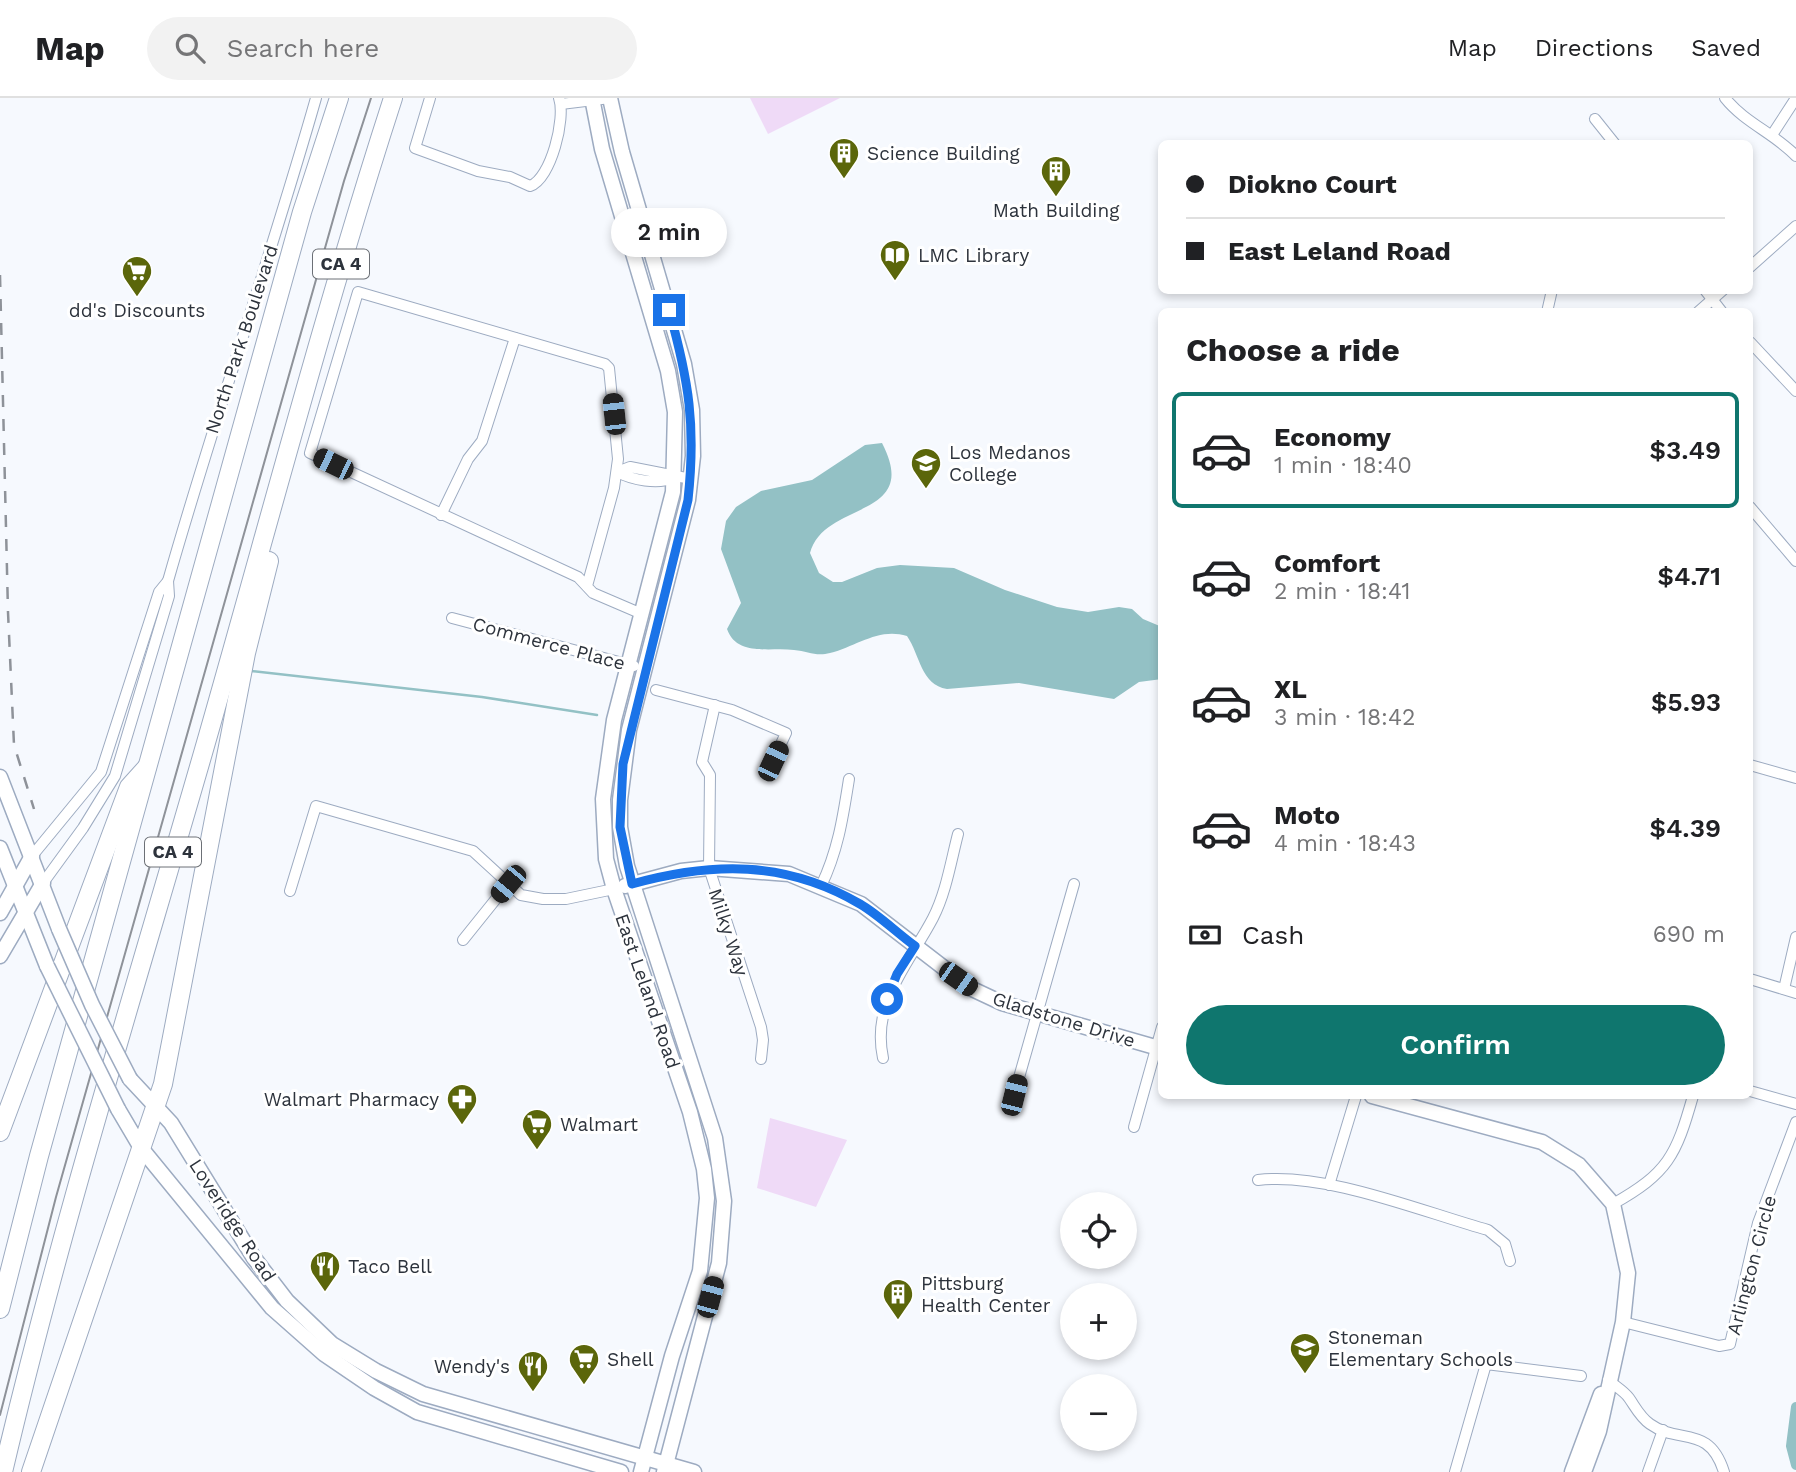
<!DOCTYPE html>
<meta charset="utf-8">
<style>
:root{--surface:#fff;--page:#f2f2f2;--text:#202124;--muted:#757577;--line:#e0e0e0;--accent:#0f766e}
body{margin:0;font-family:"Work Sans",sans-serif;background:var(--page);color:var(--text);height:100vh;display:flex;flex-direction:column;font-size:26px;white-space:nowrap}
*{box-sizing:border-box;margin:0}
p{font-size:23px;color:var(--muted)}
.icon{flex:none;width:38px;height:38px;fill:none;stroke:currentColor;stroke-width:2;stroke-linecap:round;stroke-linejoin:round}
.map{position:relative;flex:1;overflow:hidden}
.panel{position:absolute;left:1158px;top:210px;width:595px;height:791px;display:flex;flex-direction:column;background:var(--surface);border-radius:10px;box-shadow:0 4px 10px #0003}
.panel>*{flex:none}
.hud{position:absolute;left:1158px;top:42px;width:595px;height:154px;border-radius:10px;box-shadow:0 4px 10px #0003;display:grid;align-content:center;height:154px;padding:0 28px;background:var(--surface)}
.buttons{position:absolute;left:1060px;top:1094px;display:grid;gap:14px}
.buttons a{display:grid;place-items:center;width:77px;height:77px;border-radius:50%;background:var(--surface);box-shadow:0 4px 10px #0003;font-size:35px}
.end{position:absolute;width:32px;height:32px;margin:-16px;border:9px solid #1a73e8;background:#fff;box-shadow:0 0 0 4px #fff}
.from{border-radius:50%}
.bubble{position:absolute;height:49px;border-radius:24px;background:var(--surface);box-shadow:0 4px 10px #0003;font-size:23px;font-weight:600;line-height:49px;text-align:center}
.car{position:absolute;width:21px;height:42px;margin:-21px -10px;border-radius:9px;box-shadow:0 0 5px 2px #0007;background:linear-gradient(#222 24%,#8ab4d8 0 40%,#222 0 76%,#8ab4d8 0 86%,#222 0)}
.hud b{display:flex;align-items:center;gap:24px;height:66px;font-size:26px}
.hud b+b{border-top:2px solid var(--line)}
.hud i{width:18px;height:18px;background:var(--text)}
ul{padding:0;list-style:none}
li{display:flex;align-items:center;gap:21px;height:116px;margin:0 14px 10px;padding:0 14px;border:4px solid transparent;border-radius:10px}
li div{flex:1}
li b{display:block;font-size:26px}
li em{font-style:normal;font-weight:600}
li.selected{border-color:var(--accent)}
li>.icon{width:63px;height:63px;stroke-width:1.5}
h2{padding:0 28px;font-size:32px;line-height:84px}
.pay{display:flex;align-items:center;gap:18px;height:77px;padding:0 28px;font-size:26px}
.pay p{margin-inline-start:auto}
.cta{display:flex;gap:14px;margin-top:auto;padding:14px 28px}
.cta a{flex:1;height:80px;border-radius:42px;background:var(--accent);color:#fff;font-size:28px;font-weight:600;line-height:80px;text-align:center}
header{display:flex;align-items:center;gap:42px;box-sizing:border-box;height:98px;padding:0 35px;background:var(--surface);border-bottom:2px solid var(--line)}
header strong{font-size:33px}
nav{display:flex;gap:38px;margin-inline-start:auto;font-size:24px}
.search{width:490px;height:63px;background:var(--page);display:flex;align-items:center;gap:18px;box-sizing:border-box;padding:0 24px;border-radius:38px;color:var(--muted);font-size:26px}
.map>svg:first-child{display:block}
</style>
<header>
<strong>Map</strong>
<div class="search"><svg class="icon" aria-label="search" viewBox="0 0 24 24"><circle cx="10" cy="10" r="6"/><path d="M15 15l6 6"/></svg>Search here</div>
<nav><a>Map</a><a>Directions</a><a>Saved</a></nav>
</header>
<div class="map">
<svg width="1796" height="1374" viewBox="0 0 1796 1374">
<rect width="100%" height="100%" fill="#f6f9fe"/>
<g fill="#efdaf7">
<polygon points="750,0 840,0 768,36"/>
<polygon points="770,1020 847,1042 816,1109 757,1090"/>
</g>
<path fill="#93c1c5" d="M 882,345 C 922,422 824,402 810,455 L 819,475 L 833,484 L 842,484 L 877,470 L 900,467 L 954,470 L 1005,492 L 1057,509 L 1088,514 L 1119,509 L 1132,511 L 1143,521 L 1162,529 L 1162,581 L 1139,584 L 1114,601 L 1019,585 L 947,591 C 921,587 920,557 907,538 C 879,529 857,548 830,555 C 816,559 808,553 794,552 C 770,549 737,559 727,531 L 741,505 L 721,451 L 726,423 L 736,409 L 761,393 L 812,382 L 865,347 Z"/>
<g fill="none" stroke-linecap="round" stroke-linejoin="round">
<polyline stroke="#93c1c5" stroke-width="2.5" points="251,573 482,599 597,617"/>
<polyline stroke="#93c1c5" stroke-width="10" points="1796,1309 1791,1348 1796,1367"/>
<g stroke="#9dabc1" stroke-width="12">
<g id="street">
<path d="M 430,0 L 415,50 L 478,73 L 510,79 L 530,88 C 551,81 566,20 559,0"/>
<path d="M 1725,0 C 1745,25 1774,35 1796,58"/>
<polyline points="561,6 610,0"/>
<polyline points="1595,21 1615,46"/>
<polyline points="1772,37 1796,0"/>
<polyline points="1750,169 1796,128"/>
<polyline points="1705,192 1722,214"/>
<polyline points="1547,214 1552,192"/>
<polyline points="1698,214 1723,192"/>
<polyline points="1750,244 1796,293"/>
<path d="M 674,380 C 657,387 633,382 617,374 L 630,369 L 691,381"/>
<polyline points="1750,409 1796,463"/>
<polyline points="441,417 468,361 482,343 515,240"/>
<polyline points="587,488 614,390 618,361 609,270 605,266 358,194 310,355 578,479 593,495 642,516"/>
<polyline points="452,520 634,568"/>
<polyline points="656,592 732,612 786,635 773,663"/>
<polyline points="715,607 702,664 710,677 709,770 761,929 763,942 761,961"/>
<polyline points="1750,667 1796,680"/>
<polyline points="32,758 101,674 159,494 168,483"/>
<path d="M 43,785 L 83,730 L 115,678 L 169,498 L 168,483 C 214,321 270,162 316,0"/>
<path d="M 821,788 C 838,753 843,719 849,681"/>
<polyline points="290,793 316,708 473,753 521,797 543,801 566,801 614,791"/>
<polyline points="463,842 508,786"/>
<polyline points="1750,881 1796,895"/>
<polyline points="1784,891 1796,839"/>
<path d="M 883,960 C 871,904 909,866 933,820 C 946,795 951,763 958,736"/>
<polyline points="1750,993 1796,1006"/>
<polyline points="1014,997 1074,786"/>
<polyline points="1134,1029 1162,929"/>
<path d="M 1258,1082 C 1326,1074 1420,1113 1488,1132 L 1505,1146 L 1510,1163"/>
<polyline points="1329,1087 1356,998"/>
<path d="M 1613,1106 C 1668,1075 1676,1058 1693,998"/>
<polyline points="1623,1224 1719,1248 1730,1246 1758,1125 1796,1024"/>
<path d="M 1608,1282 C 1615,1288 1624,1293 1629,1300 C 1636,1310 1640,1319 1650,1326 C 1679,1347 1709,1326 1724,1374"/>
<polyline points="1455,1374 1486,1266 1581,1278"/>
<polyline points="1648,1374 1663,1332"/>
</g>
</g>
<g stroke="#9dabc1" stroke-width="17">
<g id="secondary">
<polyline points="592,0 602,51 668,273 675,314 673,394 614,622 603,701 606,761 614,791 690,1014 704,1071 707,1100 700,1173 672,1258 641,1374"/>
<polyline points="610,0 622,54 684,266 692,312 693,358 688,402 629,632 620,702 620,729 627,768 715,1040 724,1103 719,1165 664,1374"/>
<polyline points="0,679 59,831"/>
<polyline points="0,750 47,868"/>
<polyline points="625,788 681,773 709,770 789,776 861,806 970,890 1002,905 1162,951"/>
<polyline points="0,815 32,758"/>
<polyline points="0,858 43,785"/>
<polyline points="130,981 171,1025 254,1160 287,1203 332,1246 376,1273 423,1296 694,1374"/>
<polyline points="1372,998 1542,1044 1579,1067 1613,1106 1628,1175 1623,1224 1599,1333 1584,1374"/>
<polyline points="118,1011 141,1050 272,1210 324,1256 374,1290 417,1314 621,1374"/>
<polyline points="1572,1374 1601,1296"/>
</g>
</g>
<g stroke="#9dabc1" stroke-width="20">
<g id="highway">
<polyline points="0,1034 129,689 147,669"/>
<polyline points="0,1211 39,1058 302,114 339,0"/>
<path d="M 3,1374 C 60,1131 134,894 203,655 C 266,436 323,216 393,0"/>
<polyline points="31,1374 163,986 246,555 269,463"/>
</g>
</g>
<use href="#street" stroke="#fff" stroke-width="10"/>
<use href="#secondary" stroke="#fff" stroke-width="14"/>
<use href="#highway" stroke="#fff" stroke-width="18"/>
<polyline stroke="#8e9299" stroke-width="2" points="0,1317 56,1099 344,83 371,0"/>
<polyline stroke="#8e9299" stroke-width="2.5" stroke-dasharray="12 12" stroke-linecap="butt" points="0,177 8,514 14,647 34,711"/>
<g stroke="#9dabc1" stroke-width="17" stroke-linecap="butt">
<g id="secondary-bridge">
<polyline points="59,831 92,907 130,981"/>
<polyline points="47,868 118,1011"/>
</g>
</g>
<use href="#secondary-bridge" stroke="#fff" stroke-width="14"/>
</g>
<g fill="none" stroke-linecap="round" stroke-linejoin="round">
<path stroke="#1a73e8" stroke-width="9" d="M 669,212 C 689,283 696,328 688,402 L 623,666 L 620,729 L 632,786 C 712,764 785,762 860,806 C 879,817 897,835 915,848 L 897,876 L 887,901"/>
</g>
<defs>
<g id="building-pin" transform="scale(1.575)"><path d="M0 17L-7.5 6A9.5 9.5 0 1 1 7.5 6Z" fill="#5b660a" stroke="#fff"/><path d="M-4-6H4V6H1V3H-1V6H-4ZM-2.5-4.3h1.7v1.8h-1.7ZM.8-4.3h1.7v1.8H.8ZM-2.5-1h1.7V.8h-1.7ZM.8-1h1.7V.8H.8Z" fill="#fff"/></g>
<g id="library-pin" transform="scale(1.575)"><path d="M0 17L-7.5 6A9.5 9.5 0 1 1 7.5 6Z" fill="#5b660a" stroke="#fff"/><path d="M-6-4Q-3-5.5-.7-3.5V5Q-3 3-6 4ZM6-4Q3-5.5 .7-3.5V5Q3 3 6 4Z" fill="#fff"/></g>
<g id="supermarket-pin" transform="scale(1.575)"><path d="M0 17L-7.5 6A9.5 9.5 0 1 1 7.5 6Z" fill="#5b660a" stroke="#fff"/><path d="M-6-5.5h2.5l.6 2H6L4.5 2H-2.5L-4.4-4H-6ZM-1.5 3.2a1.3 1.3 0 1 0 .1 0ZM3 3.2a1.3 1.3 0 1 0 .1 0Z" fill="#fff"/></g>
<g id="university-pin" transform="scale(1.575)"><path d="M0 17L-7.5 6A9.5 9.5 0 1 1 7.5 6Z" fill="#5b660a" stroke="#fff"/><path d="M0-5L7-2L0 1L-7-2ZM-4 1L0 2.5L4 1V4Q0 6-4 4Z" fill="#fff"/></g>
<g id="pharmacy-pin" transform="scale(1.575)"><path d="M0 17L-7.5 6A9.5 9.5 0 1 1 7.5 6Z" fill="#5b660a" stroke="#fff"/><path d="M-2-6h4v4h4v4h-4v4h-4v-4h-4v-4h4Z" fill="#fff"/></g>
<g id="restaurant-pin" transform="scale(1.575)"><path d="M0 17L-7.5 6A9.5 9.5 0 1 1 7.5 6Z" fill="#5b660a" stroke="#fff"/><path d="M-5-6h1v4h1v-4h1v4h1v-4h1v5L-1.5 .5V6h-2V.5L-5-1ZM5-6V6H3V1.5H1.5Q1.5-4 5-6Z" fill="#fff"/></g>
<g id="school-pin" transform="scale(1.575)"><path d="M0 17L-7.5 6A9.5 9.5 0 1 1 7.5 6Z" fill="#5b660a" stroke="#fff"/><path d="M0-5L7-2L0 1L-7-2ZM-4 1L0 2.5L4 1V4Q0 6-4 4Z" fill="#fff"/></g>
</defs>
<g fill-rule="evenodd">
<use href="#building-pin" x="844" y="55"/>
<use href="#building-pin" x="1056" y="73"/>
<use href="#library-pin" x="895" y="157"/>
<use href="#supermarket-pin" x="137" y="173"/>
<use href="#university-pin" x="926" y="365"/>
<use href="#pharmacy-pin" x="462" y="1001"/>
<use href="#supermarket-pin" x="537" y="1026"/>
<use href="#restaurant-pin" x="325" y="1168"/>
<use href="#building-pin" x="898" y="1196"/>
<use href="#school-pin" x="1305" y="1250"/>
<use href="#supermarket-pin" x="584" y="1261"/>
<use href="#restaurant-pin" x="533" y="1268"/>
</g>
<g text-anchor="middle" stroke-width="6" stroke-linejoin="round" paint-order="stroke">
<g fill="#fff" stroke="#6c7076" stroke-width="2">
<rect x="313" y="151.5" width="56" height="29" rx="5"/>
<rect x="145" y="739.5" width="56" height="29" rx="5"/>
</g>
<g font-size="18" font-weight="bold" fill="#2d333c">
<text x="341" y="172">CA 4</text>
<text x="173" y="760">CA 4</text>
</g>
<g font-size="19" fill="#2d333c" stroke="#fff" text-anchor="start">
<text x="867" y="62">Science Building</text>
<text x="1056" y="119" text-anchor="middle">Math Building</text>
<text x="918" y="164">LMC Library</text>
<text x="137" y="219" text-anchor="middle">dd's Discounts</text>
<text x="949" y="361">Los Medanos<tspan x="949" dy="22">College</tspan></text>
<text x="439" y="1008" text-anchor="end">Walmart Pharmacy</text>
<text x="560" y="1033">Walmart</text>
<text x="348" y="1175">Taco Bell</text>
<text x="921" y="1192">Pittsburg<tspan x="921" dy="22">Health Center</tspan></text>
<text x="1328" y="1246">Stoneman<tspan x="1328" dy="22">Elementary Schools</tspan></text>
<text x="607" y="1268">Shell</text>
<text x="510" y="1275" text-anchor="end">Wendy's</text>
</g>
<g font-size="19" fill="#2d333c" stroke="#fff">
<text transform="translate(241 241) rotate(-72)" y="7">North Park Boulevard</text>
<text transform="translate(549 545) rotate(15)" y="7">Commerce Place</text>
<text transform="translate(729 834) rotate(72)" y="7">Milky Way</text>
<text transform="translate(648 893) rotate(71)" y="7">East Leland Road</text>
<text transform="translate(1064 921) rotate(17)" y="7">Gladstone Drive</text>
<text transform="translate(233 1122) rotate(57)" y="7">Loveridge Road</text>
<text transform="translate(1751 1167) rotate(-75)" y="7">Arlington Circle</text>
</g>
</g>
</svg>
<div class="buttons">
<a><svg class="icon" aria-label="locate" viewBox="0 0 24 24"><circle cx="12" cy="12" r="6"/><path d="M12 2v4M12 18v4M2 12h4M18 12h4"/></svg></a>
<a>+</a>
<a>−</a>
</div>
<i class="end from" style="left:887px;top:901px"></i>
<i class="end" style="left:669px;top:212px"></i>
<div class="bubble" style="left:611px;top:110px;width:116px">2 min</div>
<i class="car" style="left:614px;top:316px;rotate:354deg"></i>
<i class="car" style="left:333px;top:366px;rotate:296deg"></i>
<i class="car" style="left:773px;top:663px;rotate:25deg"></i>
<i class="car" style="left:508px;top:786px;rotate:220deg"></i>
<i class="car" style="left:958px;top:881px;rotate:125deg"></i>
<i class="car" style="left:1014px;top:997px;rotate:14deg"></i>
<i class="car" style="left:710px;top:1199px;rotate:15deg"></i>
<div class="hud">
<b><i class="from"></i>Diokno Court</b>
<b><i></i>East Leland Road</b>
</div>
<section class="panel">
<h2>Choose a ride</h2>
<ul>
<li class="selected"><svg class="icon" aria-label="car" viewBox="0 0 24 24"><path d="M5 17H2v-5l4-1 3-4h7l3 4 3 1v5h-3M9 17h6M6 11h13"/><circle cx="7" cy="17" r="2"/><circle cx="17" cy="17" r="2"/></svg><div><b>Economy</b><p>1 min · 18:40</p></div><em>$3.49</em></li>
<li><svg class="icon" aria-label="car" viewBox="0 0 24 24"><path d="M5 17H2v-5l4-1 3-4h7l3 4 3 1v5h-3M9 17h6M6 11h13"/><circle cx="7" cy="17" r="2"/><circle cx="17" cy="17" r="2"/></svg><div><b>Comfort</b><p>2 min · 18:41</p></div><em>$4.71</em></li>
<li><svg class="icon" aria-label="car" viewBox="0 0 24 24"><path d="M5 17H2v-5l4-1 3-4h7l3 4 3 1v5h-3M9 17h6M6 11h13"/><circle cx="7" cy="17" r="2"/><circle cx="17" cy="17" r="2"/></svg><div><b>XL</b><p>3 min · 18:42</p></div><em>$5.93</em></li>
<li><svg class="icon" aria-label="car" viewBox="0 0 24 24"><path d="M5 17H2v-5l4-1 3-4h7l3 4 3 1v5h-3M9 17h6M6 11h13"/><circle cx="7" cy="17" r="2"/><circle cx="17" cy="17" r="2"/></svg><div><b>Moto</b><p>4 min · 18:43</p></div><em>$4.39</em></li>
</ul>
<div class="pay"><svg class="icon" aria-label="cash" viewBox="0 0 24 24"><path d="M3 7h18v10H3z"/><circle cx="12" cy="12" r="2"/></svg>Cash<p>690 m</p></div>
<div class="cta"><a>Confirm</a></div>
</section>
</div>
